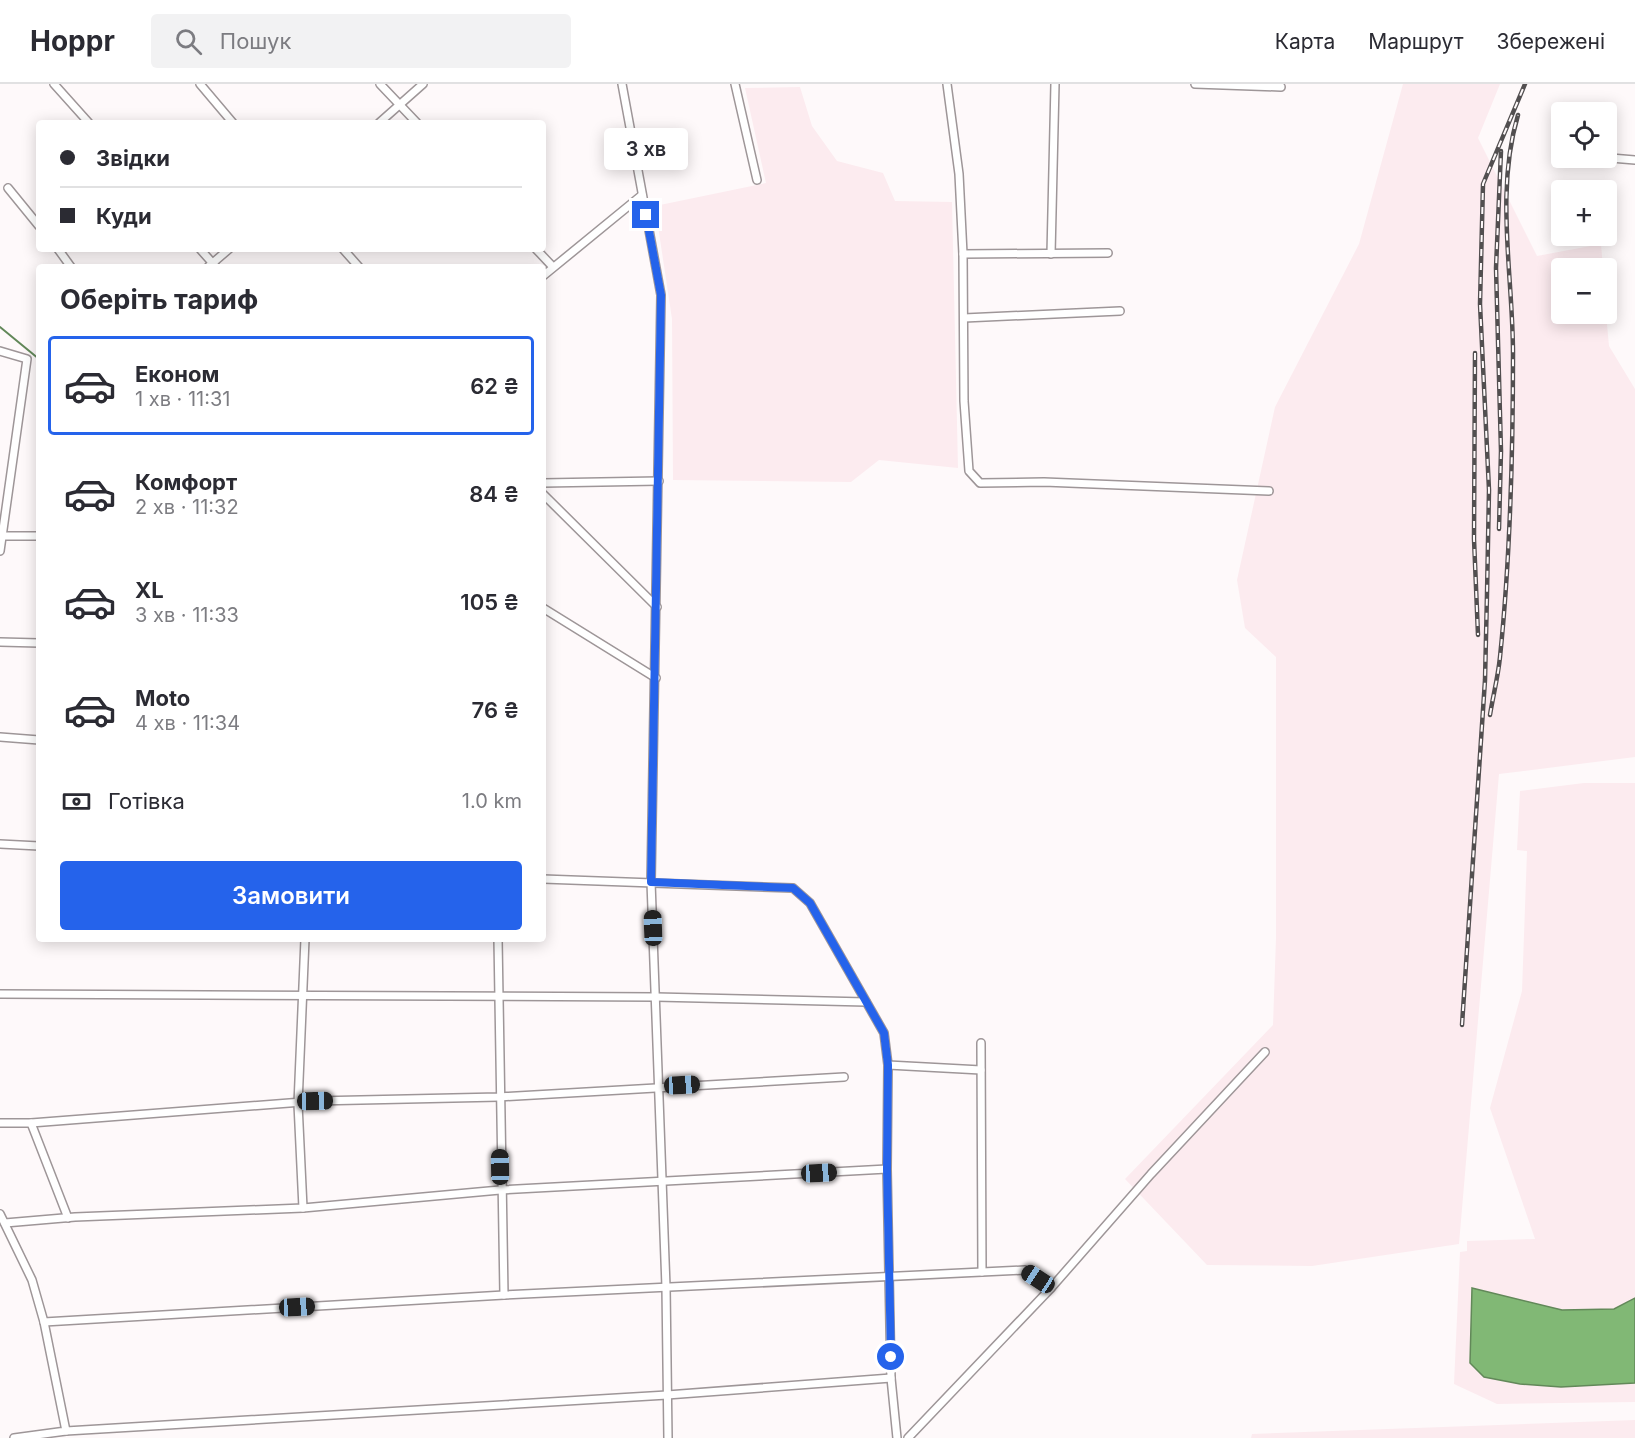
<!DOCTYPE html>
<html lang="uk">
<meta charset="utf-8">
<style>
:root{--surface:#fff;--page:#f2f2f3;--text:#2b2b33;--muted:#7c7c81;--line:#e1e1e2;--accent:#2563eb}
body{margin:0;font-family:Inter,sans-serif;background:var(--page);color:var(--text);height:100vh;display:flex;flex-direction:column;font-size:22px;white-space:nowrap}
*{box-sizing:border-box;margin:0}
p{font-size:20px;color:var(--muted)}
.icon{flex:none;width:33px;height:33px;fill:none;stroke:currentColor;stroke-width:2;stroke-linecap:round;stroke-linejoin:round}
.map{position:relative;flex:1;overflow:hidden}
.panel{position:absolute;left:36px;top:180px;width:510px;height:678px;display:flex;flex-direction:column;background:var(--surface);border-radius:6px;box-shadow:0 3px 15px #0003}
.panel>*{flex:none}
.hud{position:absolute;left:36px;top:36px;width:510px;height:132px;border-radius:6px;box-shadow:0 3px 15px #0003;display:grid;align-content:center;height:132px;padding:0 24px;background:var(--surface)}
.controls{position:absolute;left:1551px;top:18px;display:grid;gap:12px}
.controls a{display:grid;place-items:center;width:66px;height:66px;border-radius:6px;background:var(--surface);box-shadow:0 3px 15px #0003;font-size:30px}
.end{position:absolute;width:27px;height:27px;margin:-14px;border:8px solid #2563eb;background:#fff;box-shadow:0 0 0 3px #fff}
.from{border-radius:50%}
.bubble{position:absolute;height:42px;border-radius:6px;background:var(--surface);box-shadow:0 3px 15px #0003;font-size:20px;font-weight:600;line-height:42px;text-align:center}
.car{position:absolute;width:18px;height:36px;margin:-18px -9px;border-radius:8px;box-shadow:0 0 4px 2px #0007;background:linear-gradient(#222 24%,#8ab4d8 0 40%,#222 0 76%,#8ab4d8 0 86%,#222 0)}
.hud b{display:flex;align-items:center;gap:21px;height:57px;font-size:22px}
.hud b+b{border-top:2px solid var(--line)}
.hud i{width:15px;height:15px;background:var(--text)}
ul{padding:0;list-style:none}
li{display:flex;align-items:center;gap:18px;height:99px;margin:0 12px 9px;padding:0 12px;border:3px solid transparent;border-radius:6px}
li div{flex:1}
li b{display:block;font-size:22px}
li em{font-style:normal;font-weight:600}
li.current{border-color:var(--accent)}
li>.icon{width:54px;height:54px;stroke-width:1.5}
h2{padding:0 24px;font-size:27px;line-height:72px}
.pay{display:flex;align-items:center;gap:15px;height:66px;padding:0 24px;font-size:22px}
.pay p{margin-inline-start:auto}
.primary-button{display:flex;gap:12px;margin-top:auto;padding:12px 24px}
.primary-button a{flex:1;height:69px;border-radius:6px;background:var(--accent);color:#fff;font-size:24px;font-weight:600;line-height:69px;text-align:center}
header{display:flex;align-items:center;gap:36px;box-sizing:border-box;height:84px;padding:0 30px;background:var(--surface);border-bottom:2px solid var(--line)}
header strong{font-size:28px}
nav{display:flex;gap:33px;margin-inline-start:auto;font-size:21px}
.search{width:420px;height:54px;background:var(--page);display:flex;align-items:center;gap:15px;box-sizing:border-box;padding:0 21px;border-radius:6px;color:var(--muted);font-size:22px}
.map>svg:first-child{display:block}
</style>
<header>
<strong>Hoppr</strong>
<div class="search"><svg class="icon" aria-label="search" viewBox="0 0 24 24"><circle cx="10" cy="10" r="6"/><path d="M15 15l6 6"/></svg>Пошук</div>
<nav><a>Карта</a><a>Маршрут</a><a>Збережені</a></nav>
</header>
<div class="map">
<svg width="1635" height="1354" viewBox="0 0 1635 1354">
<rect width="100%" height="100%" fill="#fef9fa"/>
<g fill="#fcebef">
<polygon points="1403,0 1500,0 1478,54 1537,172 1601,160 1603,184 1562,184 1562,230 1606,230 1609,262 1635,305 1635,673 1499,690 1459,1160 1312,1182 1207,1181 1125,1095 1273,941 1276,854 1276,573 1245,544 1237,496 1275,323 1359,160"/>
<polygon points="800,3 812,42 837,77 883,89 895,117 952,118 958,384 879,376 851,398 673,396 672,235 655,122 766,99 745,4"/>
<polygon points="1584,699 1635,699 1635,1318 1497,1320 1454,1300 1460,1168 1467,1167 1467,1157 1535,1155 1490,1024 1522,907 1527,767 1517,766 1520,707"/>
<polygon points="1635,1336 1635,1354 1251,1354 1252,1350"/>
</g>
<polygon fill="#81b875" stroke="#628859" stroke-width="1.5" points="1472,1204 1562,1226 1614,1225 1635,1214 1635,1299 1561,1303 1520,1300 1484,1293 1470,1279"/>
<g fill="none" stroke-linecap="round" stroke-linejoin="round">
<polyline stroke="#628859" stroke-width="2" points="0,243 39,275"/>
<g stroke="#9e9698" stroke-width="10">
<g id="street">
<polyline points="54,0 89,39"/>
<polyline points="200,0 233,39"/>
<polyline points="380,0 417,39"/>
<polyline points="622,0 661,211 651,798 666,1203 668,1354"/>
<polyline points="735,0 757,96"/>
<polyline points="947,0 959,90 963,170 964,317 969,387 980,399 1044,398 1269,407"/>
<polyline points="1195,0 1281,3"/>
<polyline points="379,39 423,0"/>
<polyline points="1611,74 1635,76"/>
<polyline points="8,104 39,142"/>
<polyline points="58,165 71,183"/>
<polyline points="200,165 216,183"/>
<polyline points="343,165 359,183"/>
<polyline points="536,165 553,183"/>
<polyline points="963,170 1108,169"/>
<polyline points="1051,170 1055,0"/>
<polyline points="208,183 229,165"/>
<polyline points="543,192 642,111"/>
<polyline points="964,234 1120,227"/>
<polyline points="0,267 27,275 0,467"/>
<polyline points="543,399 659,397"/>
<polyline points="543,410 657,523"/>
<polyline points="3,452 39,452"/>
<polyline points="543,524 656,594"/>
<polyline points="0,558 39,559"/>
<polyline points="0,653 39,656"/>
<polyline points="0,760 39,762"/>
<polyline points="543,795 793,804 810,819 884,949 888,981 887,1085 891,1294 897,1354"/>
<polyline points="498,855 504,1211"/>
<polyline points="0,910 656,913 866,918"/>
<polyline points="981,959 982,1188"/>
<polyline points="888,981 981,986"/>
<polyline points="0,1039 31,1039 315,1017 499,1013 844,993"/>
<polyline points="31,1039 68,1134"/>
<polyline points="303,1124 298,1020 305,855"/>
<polyline points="0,1130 32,1196 44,1238 66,1347 14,1354"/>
<polyline points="5,1139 75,1133 303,1124 500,1106 887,1085"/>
<polyline points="44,1238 504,1211 1025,1186 1051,1204"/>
<polyline points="66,1347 667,1311 891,1294"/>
<polyline points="908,1354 1051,1204 1151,1090 1265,968"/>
</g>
</g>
<use href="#street" stroke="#fff" stroke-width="7"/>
<g stroke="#524f50" stroke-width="4.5">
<g id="rail">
<polyline points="1475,269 1474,455 1478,551"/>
<polyline points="1499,445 1501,367 1496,184 1501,67"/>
<path d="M 1490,631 C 1493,612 1498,593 1500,573 C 1510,476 1513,368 1513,270 C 1513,191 1495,108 1518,31"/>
<polyline points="1462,941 1485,596 1487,510 1489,406 1480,220 1483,100 1525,0"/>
</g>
</g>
<use href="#rail" stroke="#fef9fa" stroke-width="2" stroke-dasharray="7" stroke-linecap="butt"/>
</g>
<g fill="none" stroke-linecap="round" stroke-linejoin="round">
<polyline stroke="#2563eb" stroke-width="8" points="646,131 661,211 651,798 793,804 810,819 884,949 888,981 887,1085 891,1273"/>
</g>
</svg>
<div class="controls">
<a><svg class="icon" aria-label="locate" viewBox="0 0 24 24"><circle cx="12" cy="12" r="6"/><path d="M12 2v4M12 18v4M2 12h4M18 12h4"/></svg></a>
<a>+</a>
<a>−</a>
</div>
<i class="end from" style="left:891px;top:1273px"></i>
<i class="end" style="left:646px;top:131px"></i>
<div class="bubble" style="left:604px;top:44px;width:84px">3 хв</div>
<i class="car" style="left:653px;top:844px;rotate:358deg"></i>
<i class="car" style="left:682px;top:1001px;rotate:87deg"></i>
<i class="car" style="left:315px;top:1017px;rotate:89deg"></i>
<i class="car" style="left:500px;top:1083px;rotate:359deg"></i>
<i class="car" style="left:819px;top:1089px;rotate:87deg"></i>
<i class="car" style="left:1038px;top:1195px;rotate:303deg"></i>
<i class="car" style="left:297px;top:1223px;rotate:87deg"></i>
<div class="hud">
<b><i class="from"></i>Звідки</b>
<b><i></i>Куди</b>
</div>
<section class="panel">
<h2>Оберіть тариф</h2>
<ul>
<li class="current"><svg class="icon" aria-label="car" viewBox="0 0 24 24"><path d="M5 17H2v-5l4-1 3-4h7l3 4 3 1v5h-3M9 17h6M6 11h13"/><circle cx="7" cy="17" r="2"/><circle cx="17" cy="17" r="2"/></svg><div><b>Економ</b><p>1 хв · 11:31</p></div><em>62 ₴</em></li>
<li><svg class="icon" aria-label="car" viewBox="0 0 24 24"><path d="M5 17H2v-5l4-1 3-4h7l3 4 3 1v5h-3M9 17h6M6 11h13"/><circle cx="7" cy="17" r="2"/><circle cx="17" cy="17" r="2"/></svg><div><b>Комфорт</b><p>2 хв · 11:32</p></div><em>84 ₴</em></li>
<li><svg class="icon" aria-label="car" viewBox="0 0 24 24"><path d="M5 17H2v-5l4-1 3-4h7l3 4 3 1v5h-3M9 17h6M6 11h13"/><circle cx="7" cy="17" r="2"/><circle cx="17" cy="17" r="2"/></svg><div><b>XL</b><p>3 хв · 11:33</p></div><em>105 ₴</em></li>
<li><svg class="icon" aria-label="car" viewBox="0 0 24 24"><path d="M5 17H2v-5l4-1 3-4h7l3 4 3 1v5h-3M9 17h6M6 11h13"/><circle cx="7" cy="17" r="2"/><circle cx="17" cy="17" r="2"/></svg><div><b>Moto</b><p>4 хв · 11:34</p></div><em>76 ₴</em></li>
</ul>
<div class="pay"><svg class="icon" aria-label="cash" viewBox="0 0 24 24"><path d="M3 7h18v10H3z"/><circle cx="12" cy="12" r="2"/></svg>Готівка<p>1.0 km</p></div>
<div class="primary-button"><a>Замовити</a></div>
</section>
</div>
